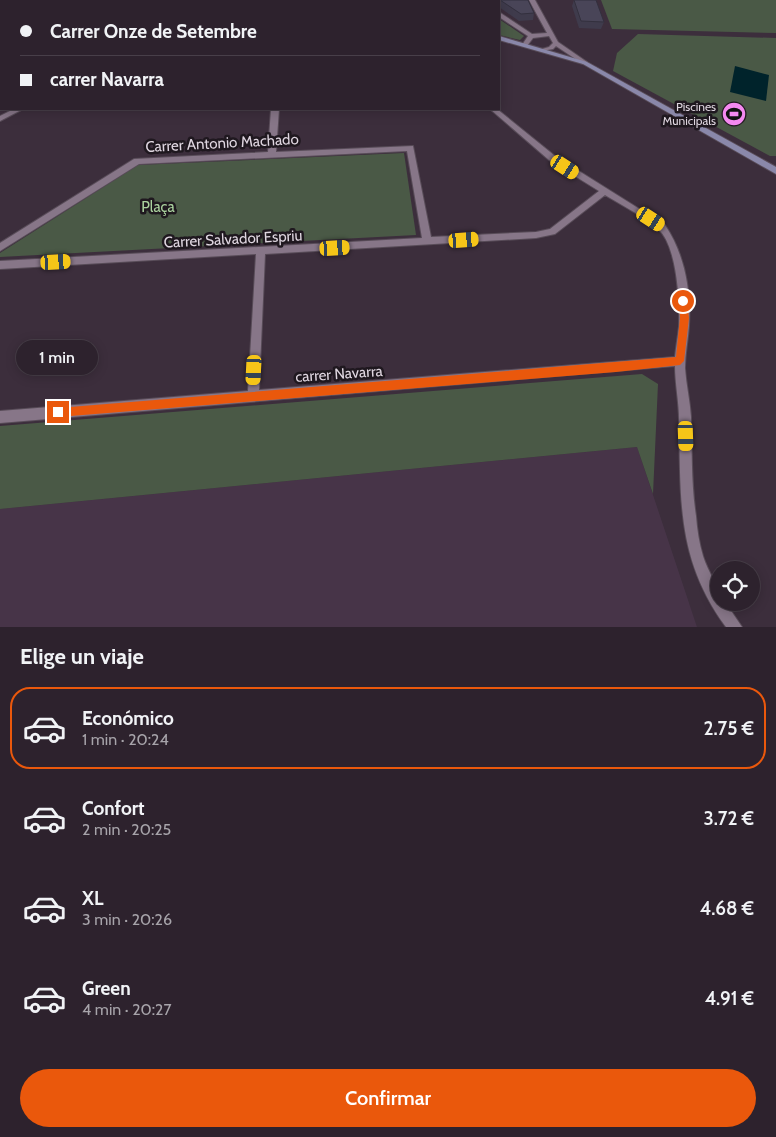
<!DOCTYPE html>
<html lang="es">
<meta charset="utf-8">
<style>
:root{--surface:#2d222d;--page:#392f39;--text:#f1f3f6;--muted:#a7a4aa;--line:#483f49;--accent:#ea580c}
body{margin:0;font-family:Cabin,sans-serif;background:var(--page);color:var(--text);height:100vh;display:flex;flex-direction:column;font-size:19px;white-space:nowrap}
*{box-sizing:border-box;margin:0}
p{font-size:16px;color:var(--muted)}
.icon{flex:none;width:28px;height:28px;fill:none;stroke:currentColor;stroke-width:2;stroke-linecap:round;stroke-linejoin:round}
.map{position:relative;height:627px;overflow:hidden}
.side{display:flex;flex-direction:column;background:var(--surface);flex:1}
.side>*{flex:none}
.hud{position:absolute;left:0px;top:0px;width:500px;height:110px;box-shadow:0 2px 12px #0003,0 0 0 1px var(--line);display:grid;align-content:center;height:110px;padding:0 20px;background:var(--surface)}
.controls{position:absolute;left:710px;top:561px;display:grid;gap:10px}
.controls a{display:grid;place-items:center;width:50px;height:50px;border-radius:50%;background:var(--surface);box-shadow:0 2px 12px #0003,0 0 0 1px var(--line);font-size:25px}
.end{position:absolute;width:22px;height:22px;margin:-11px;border:6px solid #ea580c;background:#fff;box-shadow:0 0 0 2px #fff}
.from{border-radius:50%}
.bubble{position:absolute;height:35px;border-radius:18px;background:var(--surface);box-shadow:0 2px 12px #0003,0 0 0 1px var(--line);font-size:16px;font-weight:600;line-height:35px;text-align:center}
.car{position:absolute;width:15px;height:30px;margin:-15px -8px;border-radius:6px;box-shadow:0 0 4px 1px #0007;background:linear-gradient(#f5c518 24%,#345 0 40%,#f5c518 0 76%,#345 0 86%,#f5c518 0)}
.hud b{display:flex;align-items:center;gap:18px;height:48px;font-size:19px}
.hud b+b{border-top:1px solid var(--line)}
.hud i{width:12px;height:12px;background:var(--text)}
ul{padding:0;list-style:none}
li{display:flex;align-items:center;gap:15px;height:82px;margin:0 10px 8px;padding:0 10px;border:2px solid transparent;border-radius:20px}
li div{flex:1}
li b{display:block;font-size:19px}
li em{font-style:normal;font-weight:600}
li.on{border-color:var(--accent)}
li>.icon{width:45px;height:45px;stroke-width:1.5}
h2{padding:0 20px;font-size:22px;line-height:60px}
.button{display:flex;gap:10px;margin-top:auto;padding:10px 20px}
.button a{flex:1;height:58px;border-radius:30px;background:var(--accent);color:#fff;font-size:20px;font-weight:600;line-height:58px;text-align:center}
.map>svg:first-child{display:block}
</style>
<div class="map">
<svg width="776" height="627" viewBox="0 0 776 627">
<rect width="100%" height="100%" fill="#3c2e3c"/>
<polygon fill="#473448" points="637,447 697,627 0,627 0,509"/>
<g fill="#4a5946">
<polygon points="601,0 776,0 776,33 612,29"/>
<polygon points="499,19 524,36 520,40 499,35"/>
<polygon points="638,34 776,38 776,156 770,156 613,71 617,53"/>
<polygon points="404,153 416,235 0,257 0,253 138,165"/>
<polygon points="642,374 658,384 653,494 637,447 0,509 0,426"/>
</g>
<polygon fill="#00232b" points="735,66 769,75 766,101 730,92"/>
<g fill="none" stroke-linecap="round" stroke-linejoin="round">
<g stroke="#584c58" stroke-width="2">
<g id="street">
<polygon points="474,0 481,0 482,1 475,1"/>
<polygon points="529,0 535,0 558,42 587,62 587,64 583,64 556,46 553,49 542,51 542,49 549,47 553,43 549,36 533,38 527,46 523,46 522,45 528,36 499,17 499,12 532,34 547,33"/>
<rect x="0" y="40" width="1" height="4"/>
<polygon points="14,109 23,109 0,121 0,116"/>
<path d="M 271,109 L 279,109 L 276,152 L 413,146 L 431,237 L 536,232 L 550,229 L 599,191 L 549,160 L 490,109 L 497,109 L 555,156 L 665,225 C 685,255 691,291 689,326 C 688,340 685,354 685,368 C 686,384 690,401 691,417 C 692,450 691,483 696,516 C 697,529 699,543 703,556 C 708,572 719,586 719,602 L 725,602 L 742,627 L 726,627 C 676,559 681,499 679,420 C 679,402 675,384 675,366 L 0,423 L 0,411 L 248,391 L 256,254 L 0,269 L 0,261 L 422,238 L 407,151 L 139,164 L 0,251 L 0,243 L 134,159 L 268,152 ZM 605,195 C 621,205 645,217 658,229 C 677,245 680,302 679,326 C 678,336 676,346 675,357 L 259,390 L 265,254 L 536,238 L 555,234 Z"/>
</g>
</g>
<g stroke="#584c58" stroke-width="2">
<g id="secondary">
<polygon points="361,0 368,0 369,1 362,1"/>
<polygon points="499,36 587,62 776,167 776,174 583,64 499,40"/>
</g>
</g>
<polyline stroke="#897d89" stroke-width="2" stroke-dasharray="3 2" stroke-linecap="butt" points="145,1 147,0"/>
<use href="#street" fill="#877688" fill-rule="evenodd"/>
<use href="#secondary" fill="#8a88aa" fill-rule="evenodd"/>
</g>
<g fill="#3f3b4c">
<polygon points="492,0 528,0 534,13 533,20 519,21 499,7 499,1 492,1"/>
<polygon points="574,0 604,22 601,29 579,28 572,6"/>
</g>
<g fill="#33303e">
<polygon points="30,0 53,0 54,1 26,1"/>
<rect x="0" y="11" width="1" height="16"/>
</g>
<g fill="#494558" stroke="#33303e">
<polygon points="0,0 30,0 26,1 1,1 1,11 0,11"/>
<polygon points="500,0 528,0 534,13 521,14"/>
<polygon points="574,0 596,0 604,22 581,21"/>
</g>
<polygon fill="#ea580c" points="683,297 687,301 689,318 684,361 680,365 616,372 58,417 54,412 58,408 676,357 680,318 679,301"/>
<defs>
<g id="stadium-disc" transform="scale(1.25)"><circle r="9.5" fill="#f489f0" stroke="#1f181f"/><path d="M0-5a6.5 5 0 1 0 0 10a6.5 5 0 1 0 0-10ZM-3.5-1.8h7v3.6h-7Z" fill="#111"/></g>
</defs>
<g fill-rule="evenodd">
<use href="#stadium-disc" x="734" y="114"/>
</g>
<g text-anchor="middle" stroke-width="5" stroke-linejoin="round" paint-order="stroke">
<g font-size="12" fill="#dfd6e0" stroke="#1f181f" text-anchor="end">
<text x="716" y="111">Piscines<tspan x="716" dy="14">Municipals</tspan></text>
</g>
<g font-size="15" fill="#dfd6e0" stroke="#1f181f">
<text transform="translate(222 143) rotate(-3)" y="5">Carrer Antonio Machado</text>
<text transform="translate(233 239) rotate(-3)" y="5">Carrer Salvador Espriu</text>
<text transform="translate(339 374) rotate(-4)" y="5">carrer Navarra</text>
</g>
<g font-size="15" fill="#aad29e" stroke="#1f181f">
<text x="158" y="212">Plaça</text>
</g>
</g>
</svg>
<div class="controls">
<a><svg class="icon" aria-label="locate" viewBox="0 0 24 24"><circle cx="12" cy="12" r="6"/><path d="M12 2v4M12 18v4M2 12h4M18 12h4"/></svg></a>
</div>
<i class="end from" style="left:683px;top:301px"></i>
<i class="end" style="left:58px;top:412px"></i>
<div class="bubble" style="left:16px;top:340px;width:82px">1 min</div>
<i class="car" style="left:565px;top:167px;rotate:123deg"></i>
<i class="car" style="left:651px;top:219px;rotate:123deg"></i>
<i class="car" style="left:464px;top:240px;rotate:86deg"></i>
<i class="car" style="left:335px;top:248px;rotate:87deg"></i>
<i class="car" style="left:56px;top:262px;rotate:87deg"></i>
<i class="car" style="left:254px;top:370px;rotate:183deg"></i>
<i class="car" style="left:686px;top:436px;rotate:178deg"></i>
<div class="hud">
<b><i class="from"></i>Carrer Onze de Setembre</b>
<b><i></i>carrer Navarra</b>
</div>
</div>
<section class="side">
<h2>Elige un viaje</h2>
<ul>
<li class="on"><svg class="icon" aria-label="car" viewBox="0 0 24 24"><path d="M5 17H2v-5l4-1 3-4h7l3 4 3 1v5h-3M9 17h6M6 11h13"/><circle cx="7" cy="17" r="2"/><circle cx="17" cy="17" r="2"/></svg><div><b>Económico</b><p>1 min · 20:24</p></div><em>2.75 €</em></li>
<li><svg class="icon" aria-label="car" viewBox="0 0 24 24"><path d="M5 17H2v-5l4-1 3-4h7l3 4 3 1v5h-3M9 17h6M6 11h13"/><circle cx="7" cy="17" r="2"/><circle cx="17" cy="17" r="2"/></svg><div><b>Confort</b><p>2 min · 20:25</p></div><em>3.72 €</em></li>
<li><svg class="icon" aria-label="car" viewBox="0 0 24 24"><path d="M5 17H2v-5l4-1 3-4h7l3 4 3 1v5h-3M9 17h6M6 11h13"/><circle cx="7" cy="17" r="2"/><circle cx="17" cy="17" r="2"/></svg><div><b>XL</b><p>3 min · 20:26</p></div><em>4.68 €</em></li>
<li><svg class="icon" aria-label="car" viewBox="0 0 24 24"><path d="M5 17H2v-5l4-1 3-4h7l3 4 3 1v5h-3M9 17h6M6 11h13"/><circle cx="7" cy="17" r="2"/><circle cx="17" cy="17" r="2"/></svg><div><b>Green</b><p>4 min · 20:27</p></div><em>4.91 €</em></li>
</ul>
<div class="button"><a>Confirmar</a></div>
</section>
